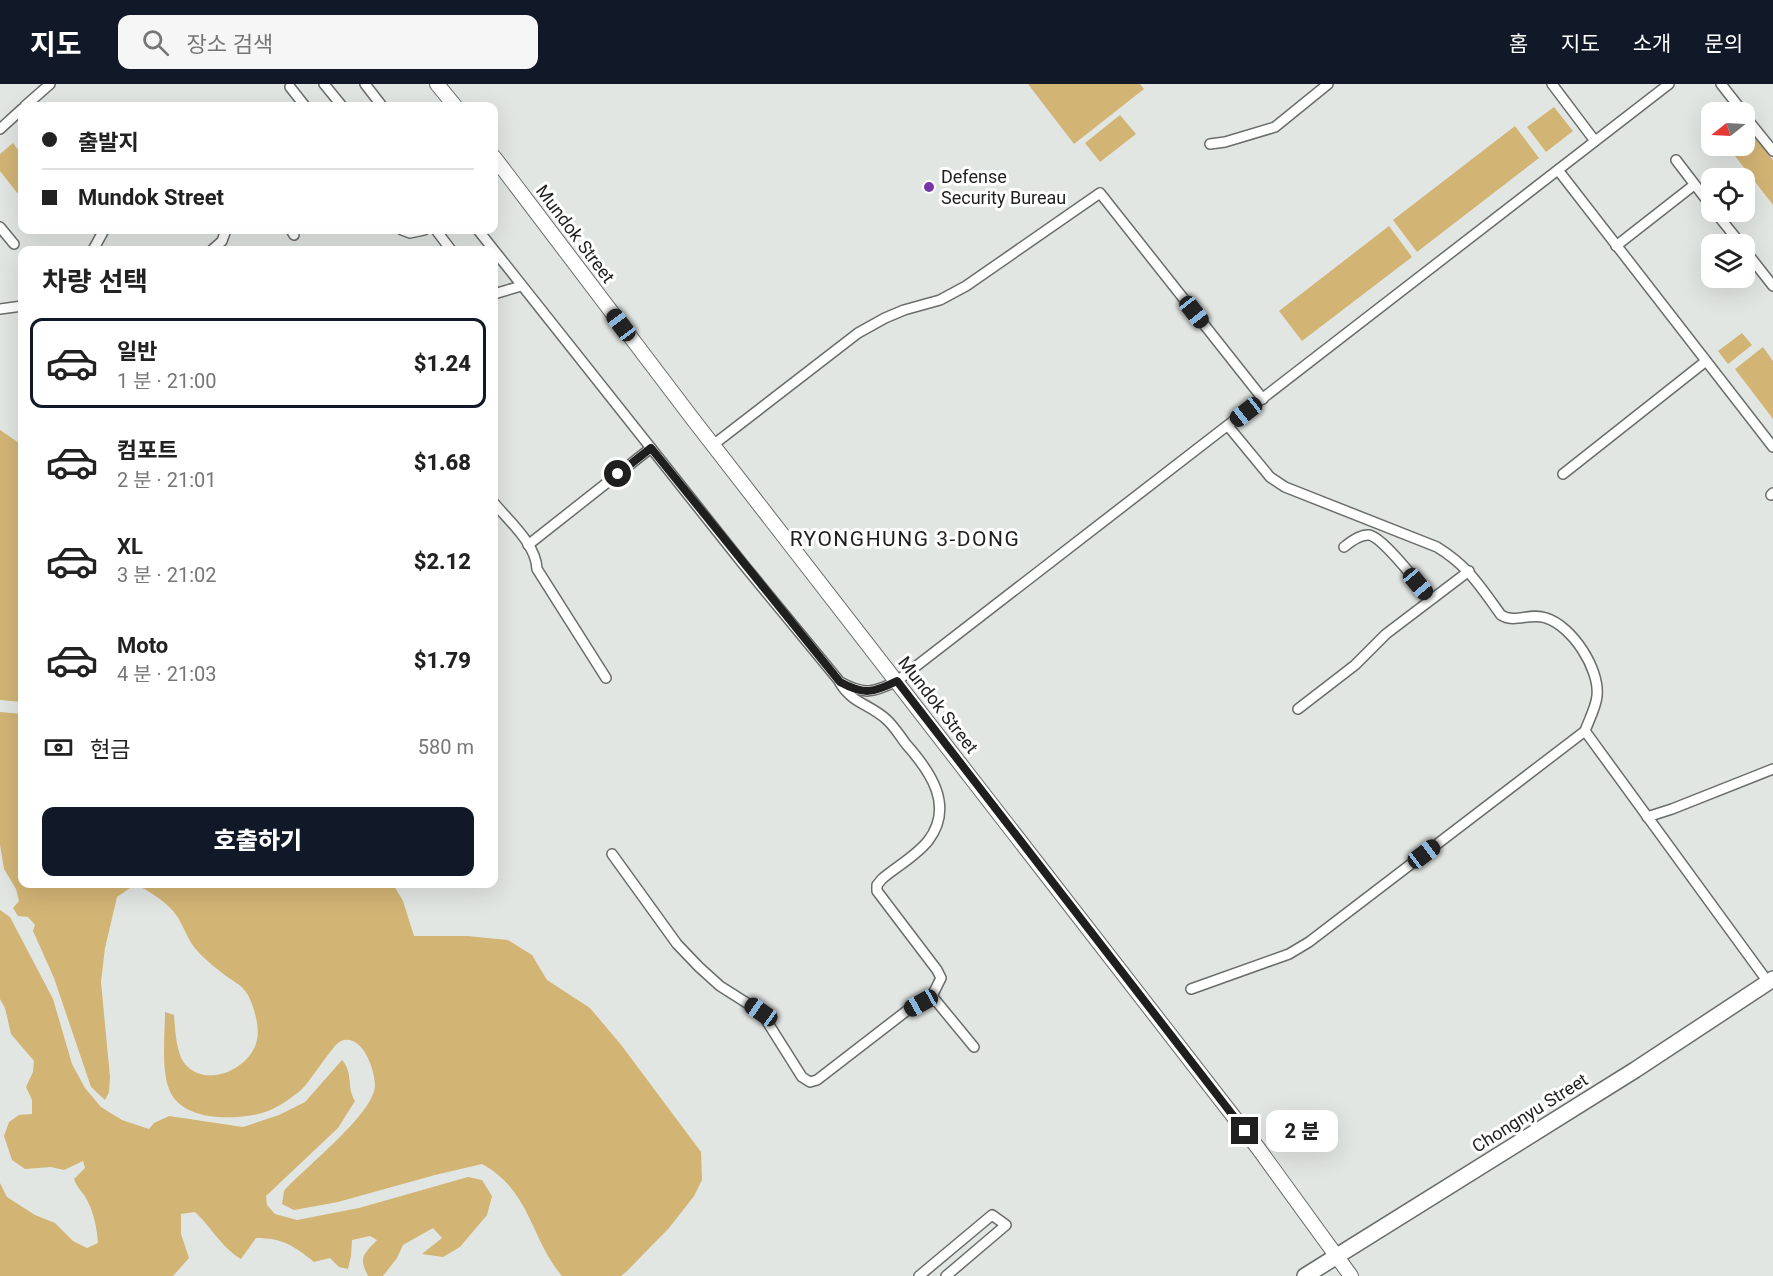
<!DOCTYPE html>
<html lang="ko">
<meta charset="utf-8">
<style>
:root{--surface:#fff;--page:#f6f6f6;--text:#222;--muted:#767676;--line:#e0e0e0;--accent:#111827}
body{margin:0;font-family:Roboto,"Noto Sans KR",sans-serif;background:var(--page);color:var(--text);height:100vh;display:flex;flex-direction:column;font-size:22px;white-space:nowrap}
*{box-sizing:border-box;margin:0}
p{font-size:20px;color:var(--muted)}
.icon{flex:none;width:33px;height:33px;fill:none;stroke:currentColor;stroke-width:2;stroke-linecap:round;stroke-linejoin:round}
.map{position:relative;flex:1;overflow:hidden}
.details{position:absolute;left:18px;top:162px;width:480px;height:642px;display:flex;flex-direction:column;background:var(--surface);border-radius:12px;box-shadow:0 6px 24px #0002}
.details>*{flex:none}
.guide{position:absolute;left:18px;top:18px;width:480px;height:132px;border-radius:12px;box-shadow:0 6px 24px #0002;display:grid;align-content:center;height:132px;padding:0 24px;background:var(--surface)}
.needle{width:39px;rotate:252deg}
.controls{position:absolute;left:1701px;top:18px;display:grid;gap:12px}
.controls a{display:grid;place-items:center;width:54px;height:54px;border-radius:12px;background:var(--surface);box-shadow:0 6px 24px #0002;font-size:30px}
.end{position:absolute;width:27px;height:27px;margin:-14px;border:8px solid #1e1f1e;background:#fff;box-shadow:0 0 0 3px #fff}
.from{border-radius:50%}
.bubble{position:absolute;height:42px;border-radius:12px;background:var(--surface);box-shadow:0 6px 24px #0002;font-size:20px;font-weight:800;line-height:42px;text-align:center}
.car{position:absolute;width:18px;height:36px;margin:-18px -9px;border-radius:8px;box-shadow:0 0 4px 2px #0007;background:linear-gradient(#222 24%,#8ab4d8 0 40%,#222 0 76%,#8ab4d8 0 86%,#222 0)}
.guide b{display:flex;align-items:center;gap:21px;height:57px;font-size:22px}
.guide b+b{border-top:2px solid var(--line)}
.guide i{width:15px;height:15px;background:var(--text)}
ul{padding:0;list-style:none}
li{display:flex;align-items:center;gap:18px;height:90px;margin:0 12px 9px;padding:0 12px;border:3px solid transparent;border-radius:12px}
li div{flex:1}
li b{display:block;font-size:22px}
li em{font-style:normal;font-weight:800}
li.on{border-color:var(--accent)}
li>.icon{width:54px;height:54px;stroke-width:1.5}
h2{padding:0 24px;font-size:27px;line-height:72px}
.pay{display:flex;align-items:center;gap:15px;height:66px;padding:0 24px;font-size:22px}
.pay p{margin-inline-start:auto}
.primary-button{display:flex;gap:12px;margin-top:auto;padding:12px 24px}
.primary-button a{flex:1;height:69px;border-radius:12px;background:var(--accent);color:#fff;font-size:24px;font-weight:800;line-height:69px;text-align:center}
header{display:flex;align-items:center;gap:36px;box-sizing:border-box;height:84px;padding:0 30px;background:var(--accent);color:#fff}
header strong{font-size:28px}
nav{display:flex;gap:33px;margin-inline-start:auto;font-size:21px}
.search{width:420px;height:54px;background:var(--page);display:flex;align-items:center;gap:15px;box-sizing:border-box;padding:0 21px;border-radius:12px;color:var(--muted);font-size:22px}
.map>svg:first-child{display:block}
</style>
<header>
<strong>지도</strong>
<div class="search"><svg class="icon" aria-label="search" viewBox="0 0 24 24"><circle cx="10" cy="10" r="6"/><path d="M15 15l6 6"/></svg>장소 검색</div>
<nav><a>홈</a><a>지도</a><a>소개</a><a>문의</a></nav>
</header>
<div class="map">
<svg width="1773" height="1192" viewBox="0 0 1773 1192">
<rect width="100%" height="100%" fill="#e2e6e3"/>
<g fill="#d2b475">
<polygon points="1028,0 1140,0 1144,5 1074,60"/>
<polygon points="1554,23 1573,47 1546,68 1527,43"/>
<polygon points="1120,31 1136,50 1100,78 1085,59"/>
<polygon points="1515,42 1539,74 1417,168 1393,136"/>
<polygon points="1754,52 1773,76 1773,121 1735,72 1734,68"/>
<polygon points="13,59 22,71 22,115 0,87 0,70"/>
<polygon points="1389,142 1412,173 1302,257 1279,227"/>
<polygon points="1742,249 1752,261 1728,280 1718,267"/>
<polygon points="1763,263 1773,277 1773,335 1735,285"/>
<polygon points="0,346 22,361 22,618 0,616"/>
<path d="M 0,628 L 22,630 L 22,800 L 281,800 L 319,802 L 330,800 L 393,800 L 403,817 L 414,852 L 467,852 L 508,856 L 532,871 L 547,896 L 590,924 L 622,962 L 701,1068 L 702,1096 L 694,1112 L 669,1144 L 627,1187 L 621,1192 L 562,1192 C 530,1154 531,1107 482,1080 L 435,1091 L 338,1118 L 294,1126 L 282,1120 L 284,1107 C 304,1084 373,1031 375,1002 C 375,991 370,976 364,967 C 359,960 351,953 341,957 C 333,960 311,997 301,1006 C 289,1016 273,1027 258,1030 C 230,1036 181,1037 169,1005 C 161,984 165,950 165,928 L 174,931 C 175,944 176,969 185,980 C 206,1005 251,985 257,956 C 260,943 254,923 248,911 C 241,899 231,897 221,888 C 212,881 201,872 194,863 C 186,852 182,837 173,827 C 164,816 148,807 136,800 L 117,813 L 105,864 L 101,898 L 110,993 L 109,1008 L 105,1016 L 91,1003 L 54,894 L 33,847 L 35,841 L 28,833 L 18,832 L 13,824 L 19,817 L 16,805 L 4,785 L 0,761 Z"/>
<path d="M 0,826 L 10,833 L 53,915 L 72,980 L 85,1004 L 101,1023 L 122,1036 L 149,1045 L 154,1039 L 169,1032 L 243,1043 L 279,1031 L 305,1018 L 342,976 C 354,990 346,1002 355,1017 L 338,1044 L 266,1112 L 267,1121 L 275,1130 L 297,1136 L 359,1124 L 468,1093 L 482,1096 L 492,1112 L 487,1131 L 460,1163 L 443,1173 L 422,1170 L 442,1154 L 433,1144 L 403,1161 L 397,1174 L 383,1192 L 368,1192 C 358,1173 364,1170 377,1156 L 370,1152 L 352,1156 L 351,1172 L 348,1185 L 339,1183 L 330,1174 L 314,1178 C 294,1162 283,1154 256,1154 L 241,1175 C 221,1163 212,1144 195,1128 L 181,1130 L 181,1150 L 189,1174 L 173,1192 L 0,1192 L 0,1099 L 7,1113 L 35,1131 L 55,1139 L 73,1157 L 87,1164 L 98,1159 C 97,1145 94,1129 87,1116 C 83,1108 77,1104 74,1095 L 85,1084 L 83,1077 L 64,1086 L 51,1083 L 25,1085 L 12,1076 L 4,1052 L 9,1038 L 19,1031 L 32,1030 L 32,1016 L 26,1003 L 33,988 L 34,977 L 11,950 L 5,924 L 0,915 Z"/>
</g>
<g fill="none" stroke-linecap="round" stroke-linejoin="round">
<g stroke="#6a6d6a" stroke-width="12">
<g id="street">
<polyline points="324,0 342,22"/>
<polyline points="365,0 382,22"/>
<polyline points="1552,0 1595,57"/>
<polyline points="1721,0 1743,28"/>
<polyline points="290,3 305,22"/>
<polyline points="25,22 50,0"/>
<polyline points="1744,31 1773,67"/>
<polyline points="0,45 22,25"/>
<polyline points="1210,60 1225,58 1275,43 1328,0"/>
<polyline points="1676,76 1712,123"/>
<polyline points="1558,86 1773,363"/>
<polyline points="1715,128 1741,160"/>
<polyline points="0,143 14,160"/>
<polyline points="291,146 294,151"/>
<polyline points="402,146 410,149 424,146"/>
<polyline points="436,146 451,166"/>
<path d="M 478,146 L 743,480 L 840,598 C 864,611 873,609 897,597 L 1669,0"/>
<polyline points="1616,162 1694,101"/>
<polyline points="1744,165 1773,202"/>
<polyline points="93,166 104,146"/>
<polyline points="212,166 222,157 226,146"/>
<polyline points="494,210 521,202"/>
<polyline points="0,225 22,222"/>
<path d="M 1228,342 L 1270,393 L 1285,403 L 1437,463 C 1468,482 1480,502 1501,531 C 1515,540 1530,528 1546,534 C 1572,542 1600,585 1597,612 C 1596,623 1589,636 1585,647"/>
<polyline points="713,361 858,249 885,234 904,226 940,216 966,202 1100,109 1263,315"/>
<polyline points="1563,390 1706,277"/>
<polyline points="1771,411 1773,409"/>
<path d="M 494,419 C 509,437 536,460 537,485 L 606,594"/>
<polyline points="528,461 651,364"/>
<path d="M 1344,463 C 1350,458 1360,450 1369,451 C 1383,453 1420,502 1431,515"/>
<path d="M 840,599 C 852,619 869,620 886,635 C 894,642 900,652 906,660 C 930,687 955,722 928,757 C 916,772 896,783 882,795 L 877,801 L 877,807 L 937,886 L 941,894 L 932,912 L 974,963"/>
<polyline points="1298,625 1355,581 1386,550 1469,487"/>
<polyline points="1647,733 1672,725 1773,685"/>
<polyline points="612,770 677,860 699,883 720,902 761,928 802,993 810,998 817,996 909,925 932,912"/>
<polyline points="1191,905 1289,870 1309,858 1585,647 1768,898"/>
<polyline points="919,1192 992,1131 1006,1141 946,1192"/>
</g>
</g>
<g stroke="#6a6d6a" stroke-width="16">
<g id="secondary">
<polyline points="437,0 455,22"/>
<polyline points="494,73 692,334 1258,1064 1351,1192"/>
</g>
</g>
<g stroke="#6a6d6a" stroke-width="18">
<polyline id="primary" points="1305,1192 1635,986 1773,895"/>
</g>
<use href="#street" stroke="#fff" stroke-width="9"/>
<use href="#secondary" stroke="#fff" stroke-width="14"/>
<use href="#primary" stroke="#fff" stroke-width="15"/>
</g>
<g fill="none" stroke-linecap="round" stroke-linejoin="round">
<path stroke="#1e1f1e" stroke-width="8" d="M 618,390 L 651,364 L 840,598 C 864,611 873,609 897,597 L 1245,1047"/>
</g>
<circle fill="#7934a8" stroke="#fff" stroke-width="2" cx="929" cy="103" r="6"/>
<g text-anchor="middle" stroke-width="6" stroke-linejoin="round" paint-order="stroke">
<g font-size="18" fill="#1e1f1e" stroke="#fff" text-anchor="start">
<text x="941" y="99">Defense<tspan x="941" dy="21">Security Bureau</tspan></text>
</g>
<g font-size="18" fill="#1e1f1e" stroke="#fff">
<text transform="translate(575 150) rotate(53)" y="6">Mundok Street</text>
<text transform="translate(938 621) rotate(52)" y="6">Mundok Street</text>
<text transform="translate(1530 1029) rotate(-32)" y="6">Chongnyu Street</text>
</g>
<g font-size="21" letter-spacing="1.5" fill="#1e1f1e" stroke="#fff">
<text x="905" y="462">RYONGHUNG 3-DONG</text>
</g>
</g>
</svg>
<div class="controls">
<a><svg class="needle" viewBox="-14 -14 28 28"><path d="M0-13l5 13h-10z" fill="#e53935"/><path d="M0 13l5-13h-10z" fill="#767676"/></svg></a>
<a><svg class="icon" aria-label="locate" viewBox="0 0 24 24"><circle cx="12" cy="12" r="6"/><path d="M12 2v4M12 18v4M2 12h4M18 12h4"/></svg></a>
<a><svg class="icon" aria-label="layers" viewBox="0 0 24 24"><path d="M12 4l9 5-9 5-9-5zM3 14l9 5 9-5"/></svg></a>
</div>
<i class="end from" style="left:618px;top:390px"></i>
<i class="end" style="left:1245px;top:1047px"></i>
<div class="bubble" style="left:1266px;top:1026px;width:72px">2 분</div>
<i class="car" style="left:1194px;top:228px;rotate:142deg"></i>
<i class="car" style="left:621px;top:241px;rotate:323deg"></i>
<i class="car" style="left:1246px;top:328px;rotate:232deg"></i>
<i class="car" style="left:1418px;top:500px;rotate:140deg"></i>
<i class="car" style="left:1424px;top:770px;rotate:53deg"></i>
<i class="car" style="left:921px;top:919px;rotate:241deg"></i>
<i class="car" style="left:761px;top:928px;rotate:305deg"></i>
<div class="guide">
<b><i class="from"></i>출발지</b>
<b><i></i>Mundok Street</b>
</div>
<section class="details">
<h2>차량 선택</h2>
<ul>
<li class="on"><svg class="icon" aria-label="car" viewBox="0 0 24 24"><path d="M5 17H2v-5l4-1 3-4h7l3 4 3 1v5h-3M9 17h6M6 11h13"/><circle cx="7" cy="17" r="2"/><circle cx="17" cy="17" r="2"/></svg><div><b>일반</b><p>1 분 · 21:00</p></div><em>$1.24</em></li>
<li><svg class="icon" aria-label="car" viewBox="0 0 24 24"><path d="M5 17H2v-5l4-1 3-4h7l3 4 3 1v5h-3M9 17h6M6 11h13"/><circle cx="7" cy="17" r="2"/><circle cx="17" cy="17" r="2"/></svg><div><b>컴포트</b><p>2 분 · 21:01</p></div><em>$1.68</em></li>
<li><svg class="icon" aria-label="car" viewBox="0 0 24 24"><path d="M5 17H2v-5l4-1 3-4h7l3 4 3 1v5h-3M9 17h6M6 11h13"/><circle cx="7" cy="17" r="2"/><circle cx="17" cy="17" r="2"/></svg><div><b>XL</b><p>3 분 · 21:02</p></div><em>$2.12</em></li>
<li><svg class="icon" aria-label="car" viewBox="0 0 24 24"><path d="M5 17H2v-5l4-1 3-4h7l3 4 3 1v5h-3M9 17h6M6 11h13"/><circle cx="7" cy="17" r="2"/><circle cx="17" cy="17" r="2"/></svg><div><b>Moto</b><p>4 분 · 21:03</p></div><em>$1.79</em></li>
</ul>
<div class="pay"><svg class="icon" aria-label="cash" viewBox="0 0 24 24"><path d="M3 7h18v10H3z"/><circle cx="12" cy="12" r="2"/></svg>현금<p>580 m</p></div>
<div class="primary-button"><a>호출하기</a></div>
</section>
</div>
